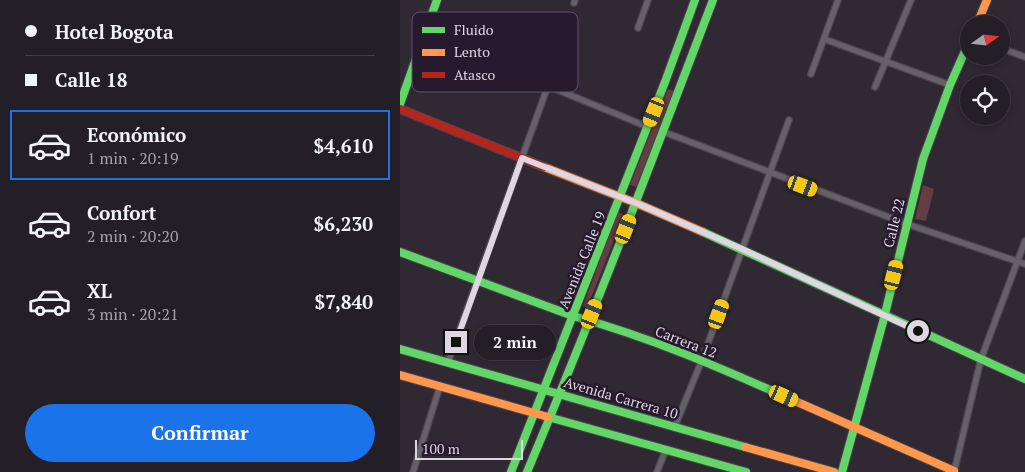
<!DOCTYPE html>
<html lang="es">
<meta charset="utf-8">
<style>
:root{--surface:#241e26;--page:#2c272e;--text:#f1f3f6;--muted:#a3a2a7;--line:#413c43;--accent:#1a73e8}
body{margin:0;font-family:"PT Serif",serif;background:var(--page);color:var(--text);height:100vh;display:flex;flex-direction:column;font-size:19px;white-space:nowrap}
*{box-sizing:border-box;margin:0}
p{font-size:16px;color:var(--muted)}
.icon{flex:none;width:28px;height:28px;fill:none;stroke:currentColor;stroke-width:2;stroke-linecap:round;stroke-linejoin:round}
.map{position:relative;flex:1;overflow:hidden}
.side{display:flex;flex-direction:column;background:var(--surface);width:400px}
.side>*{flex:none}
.hud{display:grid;align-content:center;height:110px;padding:0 25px;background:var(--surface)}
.needle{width:32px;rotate:75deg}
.controls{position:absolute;left:560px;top:15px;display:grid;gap:10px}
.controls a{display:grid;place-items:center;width:50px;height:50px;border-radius:50%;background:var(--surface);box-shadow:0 2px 8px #0003,0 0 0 1px var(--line);font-size:25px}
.scale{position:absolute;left:15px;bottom:12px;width:108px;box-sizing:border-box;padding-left:5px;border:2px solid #ded6e3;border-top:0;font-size:14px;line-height:18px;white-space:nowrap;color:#ded6e3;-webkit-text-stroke:4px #271a2e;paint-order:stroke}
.end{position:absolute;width:22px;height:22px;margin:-11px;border:6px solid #ded6e3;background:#111;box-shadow:0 0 0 2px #111}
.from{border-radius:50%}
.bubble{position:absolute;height:35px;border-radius:18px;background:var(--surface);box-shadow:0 2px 8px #0003,0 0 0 1px var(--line);font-size:16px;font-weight:600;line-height:35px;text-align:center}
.car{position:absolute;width:15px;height:30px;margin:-15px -8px;border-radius:6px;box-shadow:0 0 4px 1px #0007;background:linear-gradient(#f5c518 24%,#345 0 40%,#f5c518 0 76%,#345 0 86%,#f5c518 0)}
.hud b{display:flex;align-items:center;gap:18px;height:48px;font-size:19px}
.hud b+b{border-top:1px solid var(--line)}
.hud i{width:12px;height:12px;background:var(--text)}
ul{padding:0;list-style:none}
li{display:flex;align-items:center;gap:15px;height:70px;margin:0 10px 8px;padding:0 15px;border:2px solid transparent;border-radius:0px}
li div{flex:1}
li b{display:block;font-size:19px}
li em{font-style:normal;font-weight:600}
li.selected{border-color:var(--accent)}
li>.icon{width:45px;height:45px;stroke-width:1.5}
.primary-button{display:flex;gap:10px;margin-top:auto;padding:10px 25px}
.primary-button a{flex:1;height:58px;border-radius:30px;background:var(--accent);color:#fff;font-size:20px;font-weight:600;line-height:58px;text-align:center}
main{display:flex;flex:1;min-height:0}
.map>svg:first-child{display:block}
</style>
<main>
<section class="side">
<div class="hud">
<b><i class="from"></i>Hotel Bogota</b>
<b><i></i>Calle 18</b>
</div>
<ul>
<li class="selected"><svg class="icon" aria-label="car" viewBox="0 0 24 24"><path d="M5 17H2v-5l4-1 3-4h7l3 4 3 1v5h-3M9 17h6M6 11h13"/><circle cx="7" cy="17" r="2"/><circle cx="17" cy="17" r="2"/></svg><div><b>Económico</b><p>1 min · 20:19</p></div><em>$4,610</em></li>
<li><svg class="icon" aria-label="car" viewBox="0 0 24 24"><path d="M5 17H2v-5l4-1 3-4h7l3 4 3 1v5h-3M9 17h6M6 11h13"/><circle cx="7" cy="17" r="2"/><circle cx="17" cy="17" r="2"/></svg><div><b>Confort</b><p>2 min · 20:20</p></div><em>$6,230</em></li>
<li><svg class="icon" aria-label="car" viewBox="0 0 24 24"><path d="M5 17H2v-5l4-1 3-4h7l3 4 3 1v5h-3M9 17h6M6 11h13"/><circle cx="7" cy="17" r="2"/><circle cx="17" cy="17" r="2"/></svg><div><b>XL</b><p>3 min · 20:21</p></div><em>$7,840</em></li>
</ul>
<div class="primary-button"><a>Confirmar</a></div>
</section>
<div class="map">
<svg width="625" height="472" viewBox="0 0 625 472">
<rect width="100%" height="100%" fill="#302833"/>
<g fill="#633e43">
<polygon points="268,89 274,91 236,187 230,185"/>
<polygon points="523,185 534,189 526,221 515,219"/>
<polygon points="218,212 224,215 187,308 183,306"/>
</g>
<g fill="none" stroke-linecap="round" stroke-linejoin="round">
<g stroke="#4b454f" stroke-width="8">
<g id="street">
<polyline points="174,3 175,0"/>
<polyline points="238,28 248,0"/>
<polyline points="424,39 550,85"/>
<polyline points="601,48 625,57"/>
<polyline points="411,74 438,0"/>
<polyline points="148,86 248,127"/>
<polyline points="475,87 511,0"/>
<polyline points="264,132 507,224 625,264"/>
<polyline points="48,362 162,47"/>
<polyline points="275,426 302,360 389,120"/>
<polyline points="13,472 40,386"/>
<polyline points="257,472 266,449"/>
<polyline points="554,472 581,359 625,241"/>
</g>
</g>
<g stroke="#4b454f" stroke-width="10">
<g id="fast">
<polyline points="0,104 37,0"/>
<polyline points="303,232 625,379"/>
<path d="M 0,252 L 173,316 C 250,337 323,369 395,401"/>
<polyline points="0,349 345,447"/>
<polyline points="148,417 346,472"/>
<polyline points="111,472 265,82 295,0"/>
<path d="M 127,472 C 193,316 253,158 313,0"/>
<polyline points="442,472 483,322 523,159 550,85 569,42"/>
</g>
</g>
<g stroke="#4b454f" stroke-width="10">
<g id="slow">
<polyline points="577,24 587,0"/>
<polyline points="144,167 236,203 303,232"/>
<polyline points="0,375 148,417"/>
<polyline points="395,401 554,471"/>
<polyline points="345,447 434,472"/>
</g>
</g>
<g stroke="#4b454f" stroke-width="10">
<polyline id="jam" points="0,109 144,167"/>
</g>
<use href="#street" stroke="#666069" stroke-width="5.5"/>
<use href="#fast" stroke="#63d668" stroke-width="8"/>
<use href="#slow" stroke="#ff974d" stroke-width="8"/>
<use href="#jam" stroke="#b3261e" stroke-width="8"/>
</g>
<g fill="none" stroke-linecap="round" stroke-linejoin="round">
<polyline stroke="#ded6e3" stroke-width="6" points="56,342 122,158 241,205 342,249 518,331"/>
</g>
<g text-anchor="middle" stroke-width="5" stroke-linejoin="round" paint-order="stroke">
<g font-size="14" fill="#ded6e3" stroke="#271a2e">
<text transform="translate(494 223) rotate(-76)" y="5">Calle 22</text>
<text transform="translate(182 260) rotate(-68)" y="5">Avenida Calle 19</text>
<text transform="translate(286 342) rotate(21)" y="5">Carrera 12</text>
<text transform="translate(221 398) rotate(16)" y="5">Avenida Carrera 10</text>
</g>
</g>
<rect x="12" y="12" width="166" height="80" rx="8" fill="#271a2e" stroke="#5e5264" stroke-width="1"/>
<rect x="22" y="27" width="23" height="6" fill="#63d668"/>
<rect x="22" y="49" width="23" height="7" fill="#ff974d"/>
<rect x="22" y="72" width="23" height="6" fill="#b3261e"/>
<g font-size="14" fill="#ded6e3">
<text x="54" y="35">Fluido</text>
<text x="54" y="57">Lento</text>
<text x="54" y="80">Atasco</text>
</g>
</svg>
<div class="controls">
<a><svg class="needle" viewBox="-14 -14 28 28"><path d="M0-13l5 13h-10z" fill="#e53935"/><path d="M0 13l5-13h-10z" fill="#a3a2a7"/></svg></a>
<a><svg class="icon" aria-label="locate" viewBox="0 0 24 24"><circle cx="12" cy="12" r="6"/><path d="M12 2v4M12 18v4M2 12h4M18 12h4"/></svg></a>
</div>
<div class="scale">100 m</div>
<i class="end from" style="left:518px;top:331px"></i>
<i class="end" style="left:56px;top:342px"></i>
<div class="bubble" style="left:74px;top:325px;width:82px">2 min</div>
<i class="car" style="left:254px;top:112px;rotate:202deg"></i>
<i class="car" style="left:403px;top:186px;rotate:110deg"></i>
<i class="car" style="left:226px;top:229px;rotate:22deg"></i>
<i class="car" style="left:494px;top:275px;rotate:14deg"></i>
<i class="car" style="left:192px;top:314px;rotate:22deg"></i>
<i class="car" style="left:319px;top:314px;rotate:20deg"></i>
<i class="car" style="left:384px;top:396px;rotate:114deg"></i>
</div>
</main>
